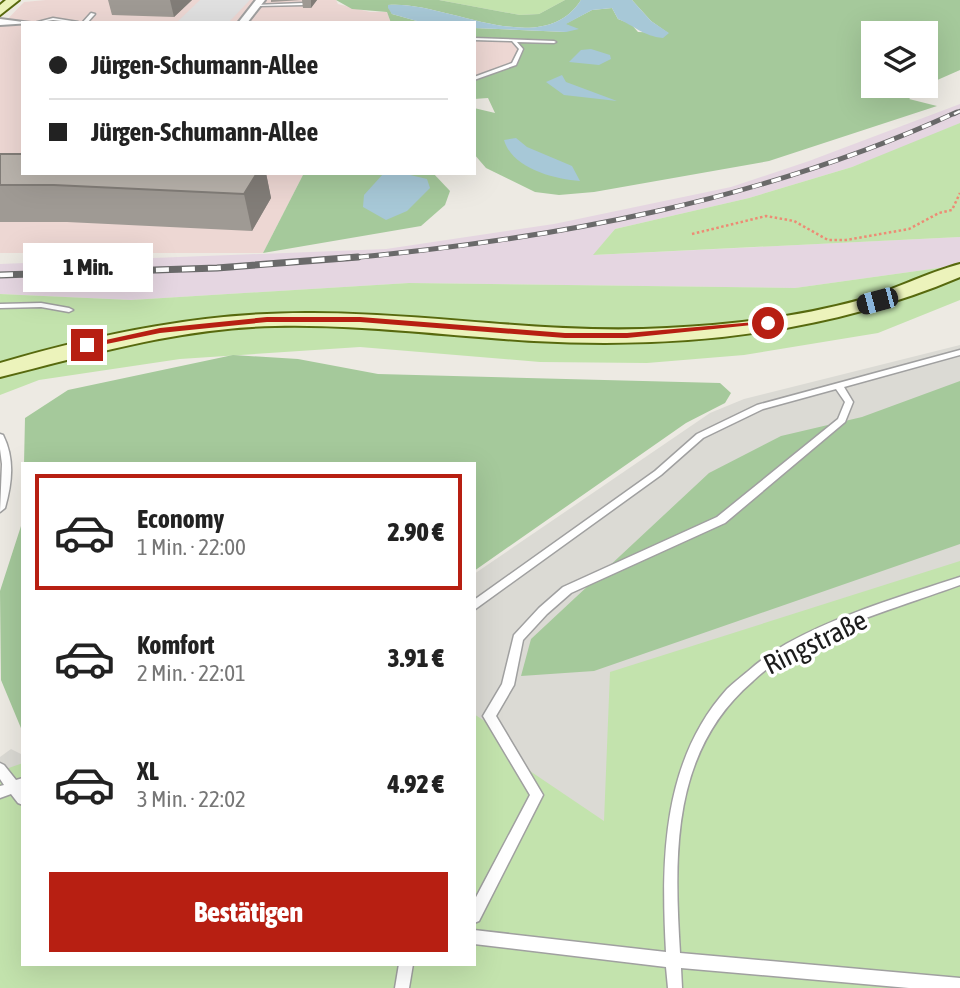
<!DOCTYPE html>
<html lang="de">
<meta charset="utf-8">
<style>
:root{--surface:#fff;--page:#f6f6f6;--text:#222;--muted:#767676;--line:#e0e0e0;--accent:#b71f12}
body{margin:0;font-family:"Asap Condensed",sans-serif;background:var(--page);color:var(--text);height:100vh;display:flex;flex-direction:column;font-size:26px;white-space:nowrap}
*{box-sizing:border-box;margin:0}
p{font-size:23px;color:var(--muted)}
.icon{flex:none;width:38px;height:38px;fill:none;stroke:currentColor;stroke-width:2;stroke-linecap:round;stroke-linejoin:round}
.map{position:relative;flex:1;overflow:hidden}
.side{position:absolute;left:21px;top:462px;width:455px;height:504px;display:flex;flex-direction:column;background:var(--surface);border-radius:0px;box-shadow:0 7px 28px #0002}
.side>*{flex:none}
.banner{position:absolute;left:21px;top:21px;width:455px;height:154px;border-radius:0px;box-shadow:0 7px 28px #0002;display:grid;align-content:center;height:154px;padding:0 28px;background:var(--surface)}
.buttons{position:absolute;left:861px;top:21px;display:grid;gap:14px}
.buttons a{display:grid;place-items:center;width:77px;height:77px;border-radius:0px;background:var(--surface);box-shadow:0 7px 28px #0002;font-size:35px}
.end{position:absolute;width:32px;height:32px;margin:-16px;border:9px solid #b71f12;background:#fff;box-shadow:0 0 0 4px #fff}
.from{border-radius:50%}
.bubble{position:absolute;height:49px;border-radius:0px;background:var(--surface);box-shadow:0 7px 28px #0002;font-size:23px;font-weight:800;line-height:49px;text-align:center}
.car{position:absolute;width:21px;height:42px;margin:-21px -10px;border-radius:9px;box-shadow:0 0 5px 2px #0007;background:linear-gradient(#222 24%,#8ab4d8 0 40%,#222 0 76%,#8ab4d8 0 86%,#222 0)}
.banner b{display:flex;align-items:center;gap:24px;height:66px;font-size:26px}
.banner b+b{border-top:2px solid var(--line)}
.banner i{width:18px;height:18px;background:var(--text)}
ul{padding:12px 0 0;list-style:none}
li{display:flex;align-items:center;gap:21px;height:116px;margin:0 14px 10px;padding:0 14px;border:4px solid transparent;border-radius:0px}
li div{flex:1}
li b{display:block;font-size:26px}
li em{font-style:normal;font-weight:800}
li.current{border-color:var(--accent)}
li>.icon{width:63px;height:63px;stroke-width:1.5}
.primary-button{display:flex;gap:14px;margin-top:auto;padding:14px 28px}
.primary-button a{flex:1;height:80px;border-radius:0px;background:var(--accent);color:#fff;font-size:28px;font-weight:800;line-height:80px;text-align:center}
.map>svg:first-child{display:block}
</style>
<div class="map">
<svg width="960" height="988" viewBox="0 0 960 988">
<rect width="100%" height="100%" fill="#edeae3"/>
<g fill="#edd7d3">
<polygon points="46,0 336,0 338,4 370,12 387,12 391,23 23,23 23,173 304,173 263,253 0,253 0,27 24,2"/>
<polygon points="474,38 515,39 523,51 516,64 474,81"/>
</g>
<polygon fill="#e5d6e1" points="960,104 960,123 933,136 852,167 749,198 615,229 594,255 960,237 960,265 795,288 409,283 131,300 0,294 0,264 386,249 554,224 731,187 809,161"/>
<polygon fill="#dbdad4" points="960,345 960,988 0,988 0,757 11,749 23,755 23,964 474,964 474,574 710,413 744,399"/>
<g fill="#c3e3ad">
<polygon points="439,0 565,0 539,14 520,15"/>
<polygon points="960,123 960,237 593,255 615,229 749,198 852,167"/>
<polygon points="960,265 960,300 878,333 744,355 647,363 540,362 360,347 180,359 39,380 0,395 0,294 131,300 409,283 795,288"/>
<polygon points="960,561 960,988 0,988 0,771 23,763 23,964 474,964 474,714 501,732 524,767 604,821 610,672"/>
</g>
<g fill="#a5c99b">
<path d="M 336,0 L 439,0 L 520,15 L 539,14 L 565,0 L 581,0 C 541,62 446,0 388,5 L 392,14 L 424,23 L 391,23 L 387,12 L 352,9 Z"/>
<polygon points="632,0 960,0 960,70 926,85 926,33 873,33 873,86 925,86 909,99 937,106 769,161 594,192 559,195 535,192 486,168 474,154 474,108 495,113 488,98 474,99 474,81 516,64 523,51 515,39 474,38 474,28 566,32 565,24 592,10 612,8 618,19 631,24 638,32 668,33 651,21"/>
<polygon points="304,173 433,173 450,191 445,205 421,226 263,253"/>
<polygon points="233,355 298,359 378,374 720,383 731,393 725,403 686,423 474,571 474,464 24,464 25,418 68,390"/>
<polygon points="960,381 960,544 594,671 521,676 531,639 709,473 781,436 862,417"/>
<polygon points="23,490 23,733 1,680 0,591 21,526"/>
</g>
<polygon fill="#e0e0e0" points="200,0 250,0 228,23 176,23"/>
<g fill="#a7c8d7">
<path d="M 581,0 L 632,0 L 651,21 L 669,33 L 663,38 C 643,36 635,26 618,19 L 612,8 L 592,10 L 566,24 L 579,29 L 566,32 L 474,28 L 474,23 L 424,23 L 392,14 L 388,8 L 388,5 C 446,0 541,62 581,0 Z"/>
<polygon points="591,49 610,55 611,59 599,65 569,62 581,50"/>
<polygon points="562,75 566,82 617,101 564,95 546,82"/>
<path d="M 516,138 L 527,147 L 572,166 L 580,181 C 553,179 512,168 504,140 Z"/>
<polygon points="383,174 406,174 427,179 430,188 407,211 386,220 363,207 364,195"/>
</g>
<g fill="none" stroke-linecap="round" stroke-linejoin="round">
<g stroke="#a0a0a0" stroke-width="3">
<g id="lane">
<polygon points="303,3 305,5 257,6 255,5"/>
<polygon points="91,13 95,14 87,23 82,23"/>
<polygon points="53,18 78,22 80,23 53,20 34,23"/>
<polygon points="474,38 554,41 556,42 554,43 517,42 523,49 516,65 474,80 474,77 512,63 519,49 512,41 474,40"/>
<polygon points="41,303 69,308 73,310 69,312 41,307 0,308 0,304"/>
<polygon points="960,350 960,355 844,387 853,402 845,422 725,523 571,593 547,614 523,640 514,685 496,716 543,795 479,921 474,923 474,901 530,795 483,716 502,684 514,635 539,608 563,587 717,517 838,419 845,402 836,389 763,409 703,438 661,475 474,610 474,600 655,471 697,434 757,405"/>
<path d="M 0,434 L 3,435 C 15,459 12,483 5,508 L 0,512 L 2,464 L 0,449 Z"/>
<path d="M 960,577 L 960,585 C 905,605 848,621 796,649 C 780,658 766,669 753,681 C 671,751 674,854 680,953 L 960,978 L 960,988 L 909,988 L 681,968 L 682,988 L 668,988 L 666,967 L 474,944 L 474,930 L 666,952 C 661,860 662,761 727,689 C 733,683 740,678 747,672 C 759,661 772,652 786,644 C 840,614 902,596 960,577 Z"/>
<polygon points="0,763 4,765 16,780 23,778 23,805 18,803 11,794 0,798 0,786 4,785 0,779"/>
<polygon points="399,964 413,964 409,988 395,988"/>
</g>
</g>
<g stroke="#a0a0a0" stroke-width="4">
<g id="street">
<polygon points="256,0 265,0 247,23 238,23"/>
<polygon points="0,19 31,23 0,25"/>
</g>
</g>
<g stroke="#57690e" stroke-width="4">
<g id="secondary">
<polygon points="6,0 19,0 0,15 0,5"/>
<path d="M 960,264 L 960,277 C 826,334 679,349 534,341 C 448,336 362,324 275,326 C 180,328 92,354 0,377 L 0,363 C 102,333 206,312 313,313 C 431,313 548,335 667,328 C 732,325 798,317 860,300 C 894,290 926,273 960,264 Z"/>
</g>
</g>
<polyline stroke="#ed8b74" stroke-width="2" stroke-dasharray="2 2" stroke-linecap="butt" points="100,22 118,23"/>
<polyline stroke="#ed8b74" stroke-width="2.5" stroke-dasharray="2.5 2.5" stroke-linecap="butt" points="692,234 766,216 794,221 828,240 846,240 909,229 939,213 952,210 960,193"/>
<use href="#lane" fill="#fff" fill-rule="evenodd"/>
<use href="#street" fill="#fff" fill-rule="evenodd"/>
<use href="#secondary" fill="#ecf3bb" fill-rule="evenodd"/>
<g stroke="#6a6a6a" stroke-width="4.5">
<polyline id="rail-far2" points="954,114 960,111"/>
</g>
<g stroke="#6a6a6a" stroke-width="5">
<path id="rail-far1" d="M 339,259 C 550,240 763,201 957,112"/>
</g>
<g stroke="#6a6a6a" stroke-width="7">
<polyline id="rail" points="0,275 217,268 358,257"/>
</g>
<use href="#rail-far2" stroke="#fff" stroke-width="2.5" stroke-dasharray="8" stroke-linecap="butt"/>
<use href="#rail-far1" stroke="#fff" stroke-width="3.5" stroke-dasharray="10" stroke-linecap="butt"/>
<use href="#rail" stroke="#fff" stroke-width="4.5" stroke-dasharray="13" stroke-linecap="butt"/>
</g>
<g fill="#9f9a94">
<polygon points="108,0 192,0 174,17 112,15"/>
<polygon points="271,0 317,0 311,8 303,8 302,0 271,2"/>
<polygon points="0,154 266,173 271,198 252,231 67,222 0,222"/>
</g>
<g fill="#827d78">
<polygon points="170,0 192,0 174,17"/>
<polygon points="311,0 317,0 311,8"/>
<polygon points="257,173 266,173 271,198 252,231 244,194"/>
</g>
<polygon fill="#b9b3ac" stroke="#827d78" stroke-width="2" points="0,154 23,154 23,173 257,173 244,194 54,185 0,185"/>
<polygon fill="#b71f12" points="267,317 360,317 565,333 627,333 768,321 772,323 627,338 565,338 360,322 267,322 160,333 87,348 83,345 160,328"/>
<g text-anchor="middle" stroke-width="7" stroke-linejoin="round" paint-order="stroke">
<g font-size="28" fill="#1c1c1c" stroke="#fff">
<text transform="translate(815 642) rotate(-26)" y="10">Ringstraße</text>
</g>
</g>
</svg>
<div class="buttons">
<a><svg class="icon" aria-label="layers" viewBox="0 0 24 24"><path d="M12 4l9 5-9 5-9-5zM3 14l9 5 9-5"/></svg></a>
</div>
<i class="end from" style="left:768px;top:323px"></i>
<i class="end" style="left:87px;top:345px"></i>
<div class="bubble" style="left:23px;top:243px;width:130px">1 Min.</div>
<i class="car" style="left:877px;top:301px;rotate:255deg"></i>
<div class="banner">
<b><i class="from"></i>Jürgen-Schumann-Allee</b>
<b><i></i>Jürgen-Schumann-Allee</b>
</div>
<section class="side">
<ul>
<li class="current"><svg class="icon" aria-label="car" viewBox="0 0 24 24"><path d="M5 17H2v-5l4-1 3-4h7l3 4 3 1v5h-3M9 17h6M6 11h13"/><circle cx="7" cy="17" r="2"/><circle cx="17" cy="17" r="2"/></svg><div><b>Economy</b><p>1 Min. · 22:00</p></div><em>2.90 €</em></li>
<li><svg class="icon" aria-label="car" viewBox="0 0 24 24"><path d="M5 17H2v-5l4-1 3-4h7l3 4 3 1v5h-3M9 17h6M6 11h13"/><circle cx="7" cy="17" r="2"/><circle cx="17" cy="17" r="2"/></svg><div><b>Komfort</b><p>2 Min. · 22:01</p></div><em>3.91 €</em></li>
<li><svg class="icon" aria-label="car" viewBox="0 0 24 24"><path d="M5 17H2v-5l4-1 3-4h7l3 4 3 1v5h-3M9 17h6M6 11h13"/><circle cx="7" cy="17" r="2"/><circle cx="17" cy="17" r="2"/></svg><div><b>XL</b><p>3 Min. · 22:02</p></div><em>4.92 €</em></li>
</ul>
<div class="primary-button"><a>Bestätigen</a></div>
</section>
</div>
